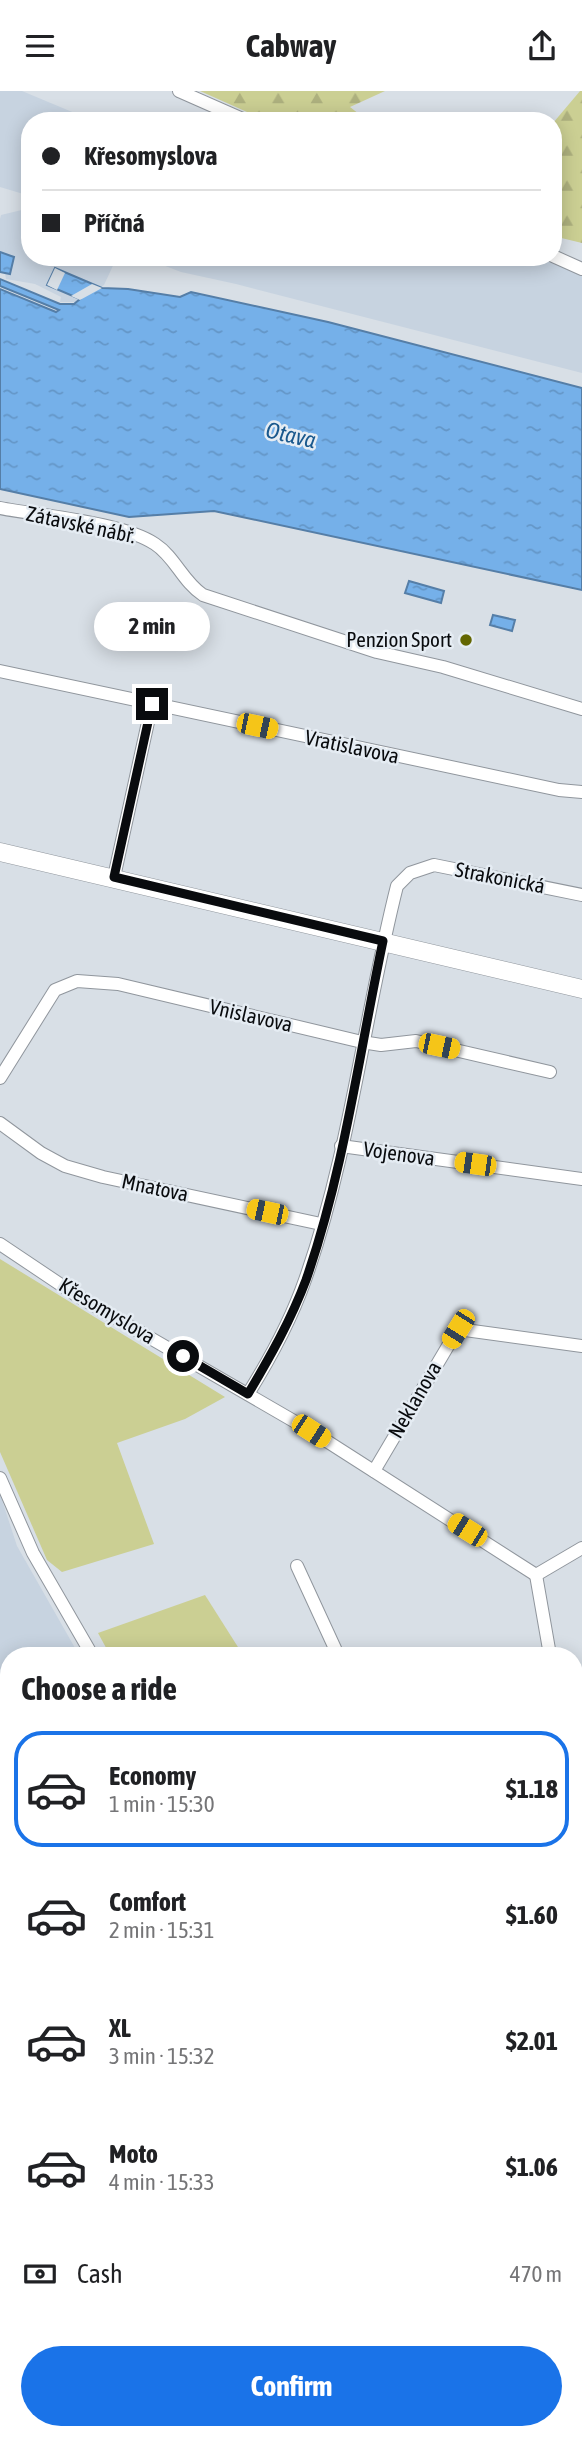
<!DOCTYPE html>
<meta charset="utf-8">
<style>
:root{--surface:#fff;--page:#f2f2f2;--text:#202124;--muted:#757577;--line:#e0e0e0;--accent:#1a73e8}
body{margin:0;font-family:"Asap Condensed",sans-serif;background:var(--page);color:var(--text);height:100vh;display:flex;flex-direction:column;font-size:26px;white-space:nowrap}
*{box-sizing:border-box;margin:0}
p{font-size:23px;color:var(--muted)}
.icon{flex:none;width:38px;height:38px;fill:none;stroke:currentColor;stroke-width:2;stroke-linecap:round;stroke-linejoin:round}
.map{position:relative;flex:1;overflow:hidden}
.side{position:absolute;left:0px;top:1556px;width:583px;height:793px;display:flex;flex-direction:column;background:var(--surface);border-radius:28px 28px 0 0;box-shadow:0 4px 18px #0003}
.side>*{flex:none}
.hud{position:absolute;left:21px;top:21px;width:541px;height:154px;border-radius:28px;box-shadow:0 4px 18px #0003;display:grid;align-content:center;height:154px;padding:0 21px;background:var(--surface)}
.end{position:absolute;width:32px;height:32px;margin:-16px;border:9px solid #090b0e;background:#fff;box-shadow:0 0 0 4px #fff}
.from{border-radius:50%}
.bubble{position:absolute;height:49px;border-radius:24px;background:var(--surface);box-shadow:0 4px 18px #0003;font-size:23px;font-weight:700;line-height:49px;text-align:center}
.car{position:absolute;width:21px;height:42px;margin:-21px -10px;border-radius:9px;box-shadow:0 0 5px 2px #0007;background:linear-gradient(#f5c518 24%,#345 0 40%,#f5c518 0 76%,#345 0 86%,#f5c518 0)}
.hud b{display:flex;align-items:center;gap:24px;height:66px;font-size:26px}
.hud b+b{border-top:2px solid var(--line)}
.hud i{width:18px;height:18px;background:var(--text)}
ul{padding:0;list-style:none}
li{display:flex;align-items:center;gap:21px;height:116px;margin:0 14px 10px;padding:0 7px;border:4px solid transparent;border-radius:28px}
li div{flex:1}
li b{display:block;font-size:26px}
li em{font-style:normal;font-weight:700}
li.on{border-color:var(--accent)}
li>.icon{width:63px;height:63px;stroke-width:1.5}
h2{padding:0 21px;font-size:32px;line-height:84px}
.pay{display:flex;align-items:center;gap:18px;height:77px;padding:0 21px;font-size:26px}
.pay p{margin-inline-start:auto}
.primary-button{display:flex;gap:14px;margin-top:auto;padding:14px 21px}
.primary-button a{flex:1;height:80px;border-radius:42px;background:var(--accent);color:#fff;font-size:28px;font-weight:700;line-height:80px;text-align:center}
header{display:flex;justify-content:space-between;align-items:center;height:91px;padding:0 21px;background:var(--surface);font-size:32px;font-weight:700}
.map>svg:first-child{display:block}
</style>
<header><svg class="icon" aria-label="menu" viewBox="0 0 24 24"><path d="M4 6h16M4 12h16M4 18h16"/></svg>Cabway<svg class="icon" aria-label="share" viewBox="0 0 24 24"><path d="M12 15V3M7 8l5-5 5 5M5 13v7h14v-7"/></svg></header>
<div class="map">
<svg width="582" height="2348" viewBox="0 0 582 2348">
<defs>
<pattern id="forest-firs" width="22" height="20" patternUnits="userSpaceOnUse" patternTransform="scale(1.75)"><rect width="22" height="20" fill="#cbcf93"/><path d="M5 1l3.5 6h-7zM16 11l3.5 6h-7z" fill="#adb07e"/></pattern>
<pattern id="cemetery-stones" width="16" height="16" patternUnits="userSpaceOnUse" patternTransform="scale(1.75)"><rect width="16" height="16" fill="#cbcf93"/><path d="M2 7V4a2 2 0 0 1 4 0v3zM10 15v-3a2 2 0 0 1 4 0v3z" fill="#adb07e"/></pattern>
<pattern id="water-ripples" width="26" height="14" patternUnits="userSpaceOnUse" patternTransform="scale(1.75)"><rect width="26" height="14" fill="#75b0e9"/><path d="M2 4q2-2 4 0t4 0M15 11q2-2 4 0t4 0" fill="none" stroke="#6496c7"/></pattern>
</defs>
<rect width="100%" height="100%" fill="#d8dfe6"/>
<g fill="#c7d3e0">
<polygon points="0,0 22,0 89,28 30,30 30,105 0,96"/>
<polygon points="30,117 30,166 117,166 104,194 77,211 60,211 61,206 35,193 6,188 3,171 6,163 0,161 0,128 1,124"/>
<polygon points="142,166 545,166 582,183 582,282 236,193 181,181"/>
<polygon points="0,1403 17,1455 79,1564 9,1564 9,2017 0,2022"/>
<polygon points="0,2329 9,2332 9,2340 29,2340 50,2348 0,2348"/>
</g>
<g fill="#cbcf93">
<polygon points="0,1168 225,1306 185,1328 117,1352 154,1453 62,1481 47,1469 0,1361"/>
<polygon points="205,1504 243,1564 110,1564 98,1542"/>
<polygon points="29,2340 84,2340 108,2348 50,2348"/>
</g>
<g fill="url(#forest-firs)">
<polygon points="200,0 385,0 350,16 368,30 267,30"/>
<polygon points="580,0 582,0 582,152 553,145 553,32"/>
</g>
<polygon fill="url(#cemetery-stones)" points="574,2275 582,2277 582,2348 486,2348 488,2340 574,2340"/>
<g fill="url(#water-ripples)" stroke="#557ea7" stroke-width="2">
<polygon points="0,161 14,166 10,183 0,181"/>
<polygon points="55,177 102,197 128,198 180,206 191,201 328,231 582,297 582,499 214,420 129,426 0,398 0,198 56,221 59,219 0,195 0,188 60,213 74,213 80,208 47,194"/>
<polygon points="409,490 444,500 441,512 405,502"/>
<polygon points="493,524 515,529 512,540 490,534"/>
</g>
<g fill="#d8dfe6">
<polygon points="55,177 65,182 57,199 47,194"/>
<polygon points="92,193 102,197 80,209 71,205"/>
</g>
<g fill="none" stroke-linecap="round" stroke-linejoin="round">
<g stroke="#90969d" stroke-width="14">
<g id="minor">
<polyline points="179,0 247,30"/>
<polyline points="553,165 582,178"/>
<path d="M 0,417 C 41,425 122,431 155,453 C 175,466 183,491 203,504 L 377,561 L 443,576 L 582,618"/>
<polyline points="0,580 559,699 582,701"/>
<polyline points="114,786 152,613"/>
<polyline points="0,987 55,899 77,890 118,893 362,951 381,954 416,950 550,981"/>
<polyline points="0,1032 41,1062 65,1075 103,1086 321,1133"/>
<polyline points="341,1055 582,1088"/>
<polyline points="0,1153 76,1204 311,1340 536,1484"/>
<path d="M 248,1303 C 271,1266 291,1229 305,1189 C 350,1062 364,925 397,795 L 410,782 L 434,774 L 582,804"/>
<polyline points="374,1380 458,1238 582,1255"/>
<polyline points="0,1387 33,1462 92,1564"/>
<polyline points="297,1475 338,1564"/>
<polyline points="536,1484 550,1564"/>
<polyline points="536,1484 582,1457"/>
<polyline points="574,1701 582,1746"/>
<polyline points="574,1771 582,1770"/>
<polyline points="574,1933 582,1932"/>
<polyline points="0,2295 9,2298"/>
<polyline points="132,2340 157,2348"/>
</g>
</g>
<g stroke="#90969d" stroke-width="19">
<polyline id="secondary" points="0,761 582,898"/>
</g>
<use href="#minor" stroke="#fff" stroke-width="12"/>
<use href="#secondary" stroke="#fff" stroke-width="18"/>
<g stroke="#707479" stroke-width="7">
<polyline id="rail" points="0,2340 21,2348"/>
</g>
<use href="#rail" stroke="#e5ecf3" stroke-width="4.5" stroke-dasharray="13" stroke-linecap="butt"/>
</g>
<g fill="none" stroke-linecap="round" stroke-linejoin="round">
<path stroke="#090b0e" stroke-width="9" d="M 152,613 L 114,786 L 383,850 C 359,963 344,1080 306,1189 C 291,1229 270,1266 248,1303 L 183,1265"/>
</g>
<circle fill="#636601" stroke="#e5ecf3" stroke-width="2.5" cx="466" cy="549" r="7"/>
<g text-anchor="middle" stroke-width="5" stroke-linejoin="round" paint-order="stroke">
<g font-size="21" fill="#090b0e" stroke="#e5ecf3">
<text transform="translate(81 434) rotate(12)" y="7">Zátavské nábř.</text>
<text transform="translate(352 656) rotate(12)" y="7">Vratislavova</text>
<text transform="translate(500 787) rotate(11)" y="7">Strakonická</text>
<text transform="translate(251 925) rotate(13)" y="7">Vnislavova</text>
<text transform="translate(399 1063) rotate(8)" y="7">Vojenova</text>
<text transform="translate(155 1097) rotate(12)" y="7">Mnatova</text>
<text transform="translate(107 1220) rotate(31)" y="7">Křesomyslova</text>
<text transform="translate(415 1309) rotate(-60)" y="7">Neklanova</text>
</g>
<g font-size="21" fill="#090b0e" stroke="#e5ecf3" text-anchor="end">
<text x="452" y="556">Penzion Sport</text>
</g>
<g font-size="23" font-style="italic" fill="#19588d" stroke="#e5ecf3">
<text transform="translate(291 344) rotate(13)" y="8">Otava</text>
</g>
</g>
</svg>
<i class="end from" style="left:183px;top:1265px"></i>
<i class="end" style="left:152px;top:613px"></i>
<div class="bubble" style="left:94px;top:511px;width:116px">2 min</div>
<i class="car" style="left:257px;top:635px;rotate:102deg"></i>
<i class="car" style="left:439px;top:955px;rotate:102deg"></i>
<i class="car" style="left:475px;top:1073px;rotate:278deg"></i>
<i class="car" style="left:267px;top:1121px;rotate:282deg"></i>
<i class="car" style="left:458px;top:1238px;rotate:212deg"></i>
<i class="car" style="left:311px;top:1340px;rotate:123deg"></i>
<i class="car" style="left:467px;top:1439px;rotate:302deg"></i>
<div class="hud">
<b><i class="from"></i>Křesomyslova</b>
<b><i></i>Příčná</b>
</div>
<section class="side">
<h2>Choose a ride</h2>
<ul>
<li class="on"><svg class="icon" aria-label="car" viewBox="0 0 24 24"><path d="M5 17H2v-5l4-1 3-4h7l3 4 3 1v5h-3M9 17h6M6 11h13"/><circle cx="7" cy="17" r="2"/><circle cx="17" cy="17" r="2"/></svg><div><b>Economy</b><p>1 min · 15:30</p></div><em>$1.18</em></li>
<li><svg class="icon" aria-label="car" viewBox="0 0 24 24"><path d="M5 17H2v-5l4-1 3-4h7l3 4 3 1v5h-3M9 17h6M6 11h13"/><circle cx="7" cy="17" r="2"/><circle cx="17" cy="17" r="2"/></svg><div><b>Comfort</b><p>2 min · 15:31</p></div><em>$1.60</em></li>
<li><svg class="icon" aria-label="car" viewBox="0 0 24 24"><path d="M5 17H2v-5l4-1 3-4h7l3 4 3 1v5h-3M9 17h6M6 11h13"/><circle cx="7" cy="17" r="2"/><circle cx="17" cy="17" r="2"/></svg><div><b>XL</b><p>3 min · 15:32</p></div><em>$2.01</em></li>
<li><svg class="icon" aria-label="car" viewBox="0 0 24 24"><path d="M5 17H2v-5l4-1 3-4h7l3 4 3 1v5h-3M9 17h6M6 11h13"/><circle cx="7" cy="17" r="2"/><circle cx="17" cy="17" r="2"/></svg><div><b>Moto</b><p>4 min · 15:33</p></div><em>$1.06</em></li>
</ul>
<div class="pay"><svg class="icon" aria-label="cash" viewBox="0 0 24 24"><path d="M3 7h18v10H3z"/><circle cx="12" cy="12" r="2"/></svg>Cash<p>470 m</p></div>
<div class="primary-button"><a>Confirm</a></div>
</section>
</div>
